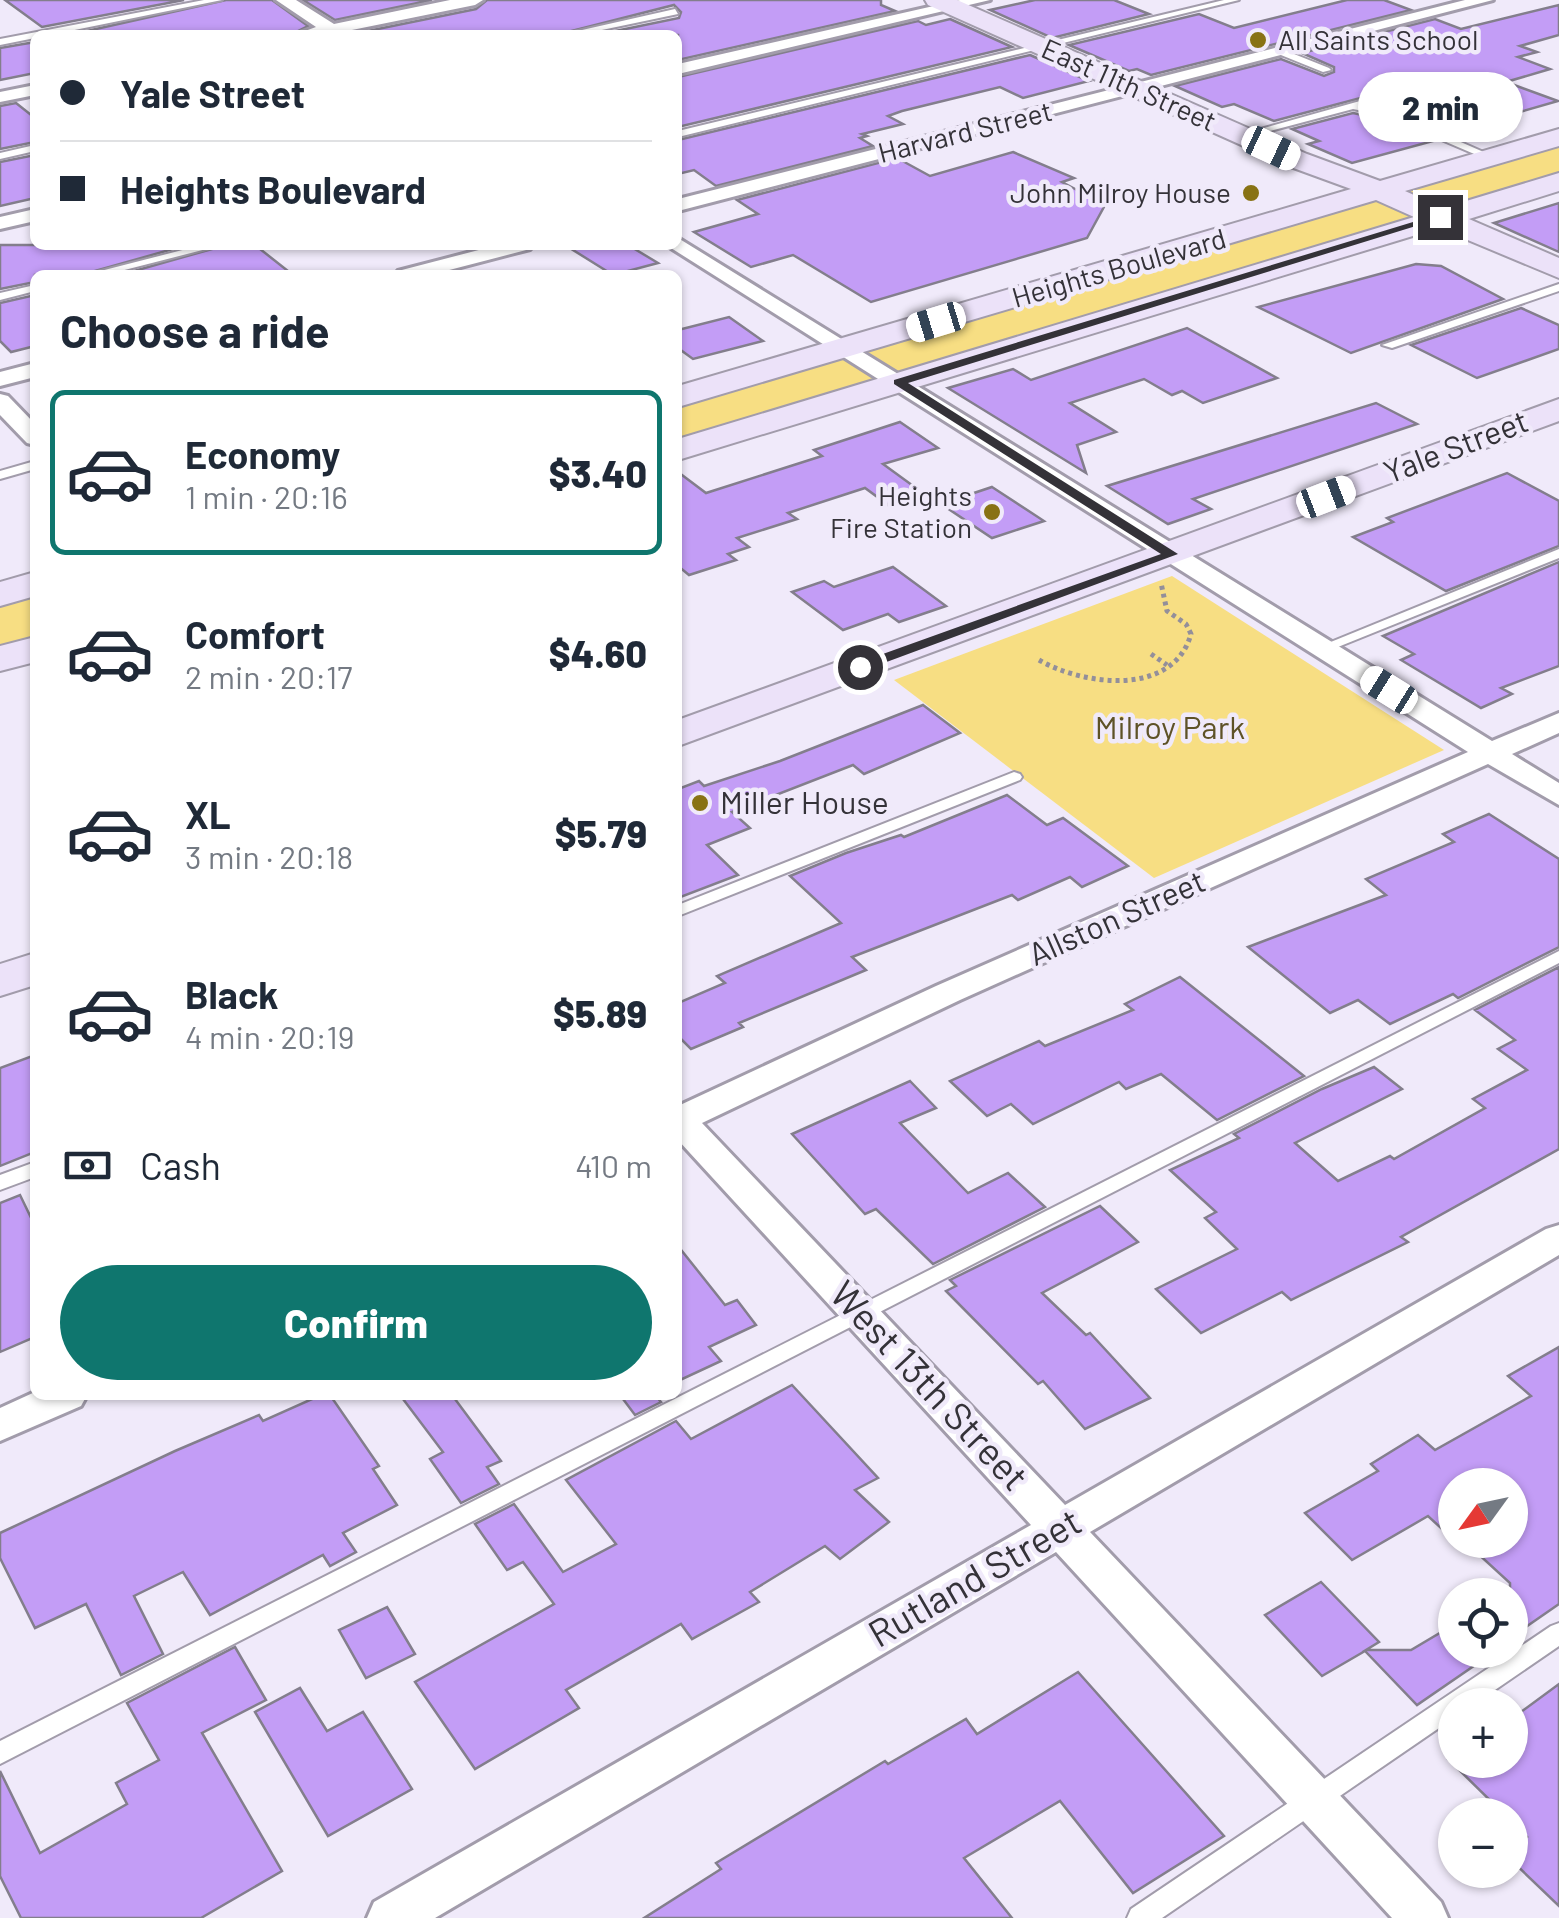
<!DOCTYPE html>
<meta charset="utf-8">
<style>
:root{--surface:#fff;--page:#f2f2f3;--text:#1f2937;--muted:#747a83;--line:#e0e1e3;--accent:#0f766e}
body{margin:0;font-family:Barlow,sans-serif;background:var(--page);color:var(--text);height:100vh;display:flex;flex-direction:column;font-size:38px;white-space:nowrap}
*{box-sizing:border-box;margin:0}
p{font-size:32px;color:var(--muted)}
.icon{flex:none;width:55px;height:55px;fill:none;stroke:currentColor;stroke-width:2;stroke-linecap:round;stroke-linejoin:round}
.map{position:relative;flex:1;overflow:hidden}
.drawer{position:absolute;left:30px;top:270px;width:652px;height:1130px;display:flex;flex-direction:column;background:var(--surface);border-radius:15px;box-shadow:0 2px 8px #0004}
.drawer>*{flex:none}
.hud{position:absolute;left:30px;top:30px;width:652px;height:220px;border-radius:15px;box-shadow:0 2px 8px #0004;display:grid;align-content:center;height:220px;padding:0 30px;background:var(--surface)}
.needle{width:65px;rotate:237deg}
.tools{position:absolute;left:1438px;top:1468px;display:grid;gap:20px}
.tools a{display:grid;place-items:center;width:90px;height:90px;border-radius:50%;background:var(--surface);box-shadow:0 2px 8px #0004;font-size:50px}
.end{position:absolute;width:45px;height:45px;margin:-22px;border:12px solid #343238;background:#fff;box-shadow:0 0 0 5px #fff}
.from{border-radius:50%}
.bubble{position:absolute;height:70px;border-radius:35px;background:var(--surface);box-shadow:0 2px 8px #0004;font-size:32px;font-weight:800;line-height:70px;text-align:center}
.car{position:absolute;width:30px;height:60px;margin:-30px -15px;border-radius:12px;box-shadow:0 0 8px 2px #0007;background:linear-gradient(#fff 24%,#345 0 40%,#fff 0 76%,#345 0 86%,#fff 0)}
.hud b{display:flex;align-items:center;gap:35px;height:95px;font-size:38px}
.hud b+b{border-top:2px solid var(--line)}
.hud i{width:25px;height:25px;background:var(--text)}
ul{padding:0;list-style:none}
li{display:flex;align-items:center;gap:30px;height:165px;margin:0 20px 15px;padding:0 10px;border:5px solid transparent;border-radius:15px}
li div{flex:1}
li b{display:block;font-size:38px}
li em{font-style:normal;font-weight:800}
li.current{border-color:var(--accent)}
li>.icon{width:90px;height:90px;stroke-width:1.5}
h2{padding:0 30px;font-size:45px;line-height:120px}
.pay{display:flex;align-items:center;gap:25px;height:110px;padding:0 30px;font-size:38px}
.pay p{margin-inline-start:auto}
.button{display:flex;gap:20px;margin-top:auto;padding:20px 30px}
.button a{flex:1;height:115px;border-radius:60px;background:var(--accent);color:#fff;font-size:40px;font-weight:800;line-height:115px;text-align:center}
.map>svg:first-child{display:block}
</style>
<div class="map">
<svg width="1559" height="1918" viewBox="0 0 1559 1918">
<rect width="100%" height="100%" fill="#f0eafa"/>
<g fill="#f7de83">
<polygon points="1559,143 1559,172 678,442 678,408"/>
<polygon points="1172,576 1444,750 1154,878 894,680"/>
<polygon points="35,595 35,637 0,648 0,606"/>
</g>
<g fill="#c39df6" stroke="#837e8c" stroke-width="2.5">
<polygon points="5,0 184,0 42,27"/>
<polygon points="226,0 272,0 308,26 290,35 69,35"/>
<polygon points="303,0 432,0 335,20"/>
<polygon points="487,0 881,0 881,5 895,11 678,60 678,35 596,35 679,18 681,12 674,5 556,35 353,34 476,9"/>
<polygon points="1035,0 1114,0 1149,14 1052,38 990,10"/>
<polygon points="1347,0 1384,0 1411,10 1151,75 1137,69 1129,71 1069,45 1199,14 1234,28"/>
<polygon points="1559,5 1559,35 1520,46 1537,52 1518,57 1550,69 1506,82 1558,101 1506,116 1517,120 1467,135 1454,135 1380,105 1393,100 1387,91 1274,121 1234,104 1222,107 1175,86 1281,59 1324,76 1334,72 1334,67 1302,53 1435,19 1461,29"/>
<polygon points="950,19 1012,47 678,127 678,77 918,21 926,25"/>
<polygon points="35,42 35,73 0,80 0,48"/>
<polygon points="1030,55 1089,81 1023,98 1000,87 902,111 888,116 903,124 862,134 867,136 860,138 873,146 716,186 694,170 678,174 678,140"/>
<polygon points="16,103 35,118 35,142 0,149 0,106"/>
<polygon points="1353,113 1382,119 1433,141 1352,163 1308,144 1319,141 1292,129"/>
<polygon points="1013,152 1074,178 1062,182 1105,205 1087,238 871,302 793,255 751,267 694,232 758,214 737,200 897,158 930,176"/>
<polygon points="35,155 35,198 0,206 0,162"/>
<polygon points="1559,203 1559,252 1494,223"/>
<polygon points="0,245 187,245 81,275 35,275 35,282 0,289"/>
<polygon points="226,245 255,245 293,275 120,275"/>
<polygon points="565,245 628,245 658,263 613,275"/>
<polygon points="1416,264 1441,266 1503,299 1351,353 1258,307"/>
<polygon points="35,295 35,346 11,352 0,341 0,303"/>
<polygon points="1521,308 1559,325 1559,349 1477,378 1411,345"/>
<polygon points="729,317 763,341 693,359 678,348 678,330"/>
<polygon points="1187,328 1277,378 1203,403 1182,391 1172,395 1144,379 1070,403 1116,432 1077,445 1086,473 948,388 1013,369 1031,380"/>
<polygon points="1376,403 1417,424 1193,499 1211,509 1168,524 1107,486"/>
<polygon points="900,422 938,448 883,464 927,496 891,507 865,488 788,513 797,519 737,538 749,547 728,554 736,560 689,575 678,566 678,472 706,493 822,456 814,450"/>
<polygon points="1507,473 1559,501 1559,546 1446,591 1353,537 1393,522 1387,518"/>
<polygon points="992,487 1044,521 992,538 941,504"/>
<polygon points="1559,562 1559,666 1501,688 1512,694 1481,708 1401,660 1414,654 1383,636"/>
<polygon points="893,567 946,606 899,622 888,614 843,630 792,592 824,581 834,587"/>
<polygon points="923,705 960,733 864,774 853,765 732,812 750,828 707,845 738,875 678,898 678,789 699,781 704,786 780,761"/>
<polygon points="1007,795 1047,825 1063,818 1128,866 1082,887 1070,877 1018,900 1012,895 852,957 866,970 739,1023 743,1027 691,1049 678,1036 678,1003 725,983 717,976 841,923 790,876 846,853 901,835 904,837"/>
<polygon points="1489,814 1559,859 1559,947 1458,998 1453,994 1390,1024 1358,1000 1330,1013 1248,947 1386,895 1366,879 1454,842 1443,834"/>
<polygon points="1559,967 1559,1149 1401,1237 1408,1242 1291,1300 1282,1292 1201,1333 1156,1289 1237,1249 1205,1218 1216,1212 1170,1170 1239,1138 1234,1134 1322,1089 1374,1067 1402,1089 1295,1143 1338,1181 1390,1156 1394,1159 1485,1108 1473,1099 1527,1070 1498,1049 1515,1040 1475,1010"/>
<polygon points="1180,977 1304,1076 1217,1120 1161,1074 1126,1089 1119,1082 1033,1124 1011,1104 987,1116 950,1081 1039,1041 1045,1046 1133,1010 1125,1004"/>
<polygon points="35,1055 35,1152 0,1166 0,1068"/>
<polygon points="910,1081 936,1108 900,1123 968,1193 1008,1173 1045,1207 933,1264 876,1209 865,1214 792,1134"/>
<polygon points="20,1195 35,1226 35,1337 0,1352 0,1203"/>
<polygon points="1100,1206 1138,1242 1042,1293 1086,1335 1090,1333 1150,1398 1085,1429 1043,1381 1038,1384 946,1291 956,1286 950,1280"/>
<polygon points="678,1246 725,1305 737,1300 756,1325 709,1347 721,1361 678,1381"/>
<polygon points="1559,1347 1559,1604 1510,1638 1510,1583 1463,1540 1510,1540 1510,1485 1455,1485 1455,1541 1428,1516 1352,1560 1305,1513 1378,1471 1371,1464 1418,1435 1435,1450 1531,1396 1508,1376"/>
<polygon points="792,1385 878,1478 855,1490 889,1522 840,1559 825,1546 750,1592 759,1602 692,1639 681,1624 566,1690 579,1708 475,1769 415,1682 554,1604 523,1562 507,1570 475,1524 514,1504 563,1572 616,1544 566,1480 676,1421 691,1439"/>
<polygon points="321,1395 330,1395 379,1466 373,1469 397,1505 343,1533 356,1552 330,1566 323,1555 210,1615 183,1572 134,1596 163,1654 121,1675 86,1604 35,1628 0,1558 0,1533 175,1451 259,1415 263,1421"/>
<polygon points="400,1395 452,1395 501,1461 487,1467 499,1484 461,1503 430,1459 443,1452"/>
<polygon points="620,1395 655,1395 661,1402 635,1415"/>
<polygon points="1321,1582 1379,1642 1366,1650 1411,1650 1455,1624 1455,1650 1497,1650 1417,1705 1365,1651 1322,1676 1265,1615"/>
<polygon points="387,1607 415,1654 366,1678 339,1630"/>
<polygon points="235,1647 266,1700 202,1733 282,1871 201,1918 21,1918 0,1876 0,1771 40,1853 127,1804 116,1783 159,1760 127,1703"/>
<polygon points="1078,1672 1224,1836 1133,1893 1060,1801 964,1858 1012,1918 644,1918 721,1869 716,1863 885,1761 888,1764 966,1719 977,1734"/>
<polygon points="1559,1684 1559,1906 1510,1859 1510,1851 1527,1837 1510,1820 1510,1815 1505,1815 1449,1760 1510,1760 1510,1720"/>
<polygon points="300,1688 327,1731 363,1712 412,1789 328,1836 255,1712"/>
</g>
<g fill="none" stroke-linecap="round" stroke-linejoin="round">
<g stroke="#a29cab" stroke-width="4">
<g id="service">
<polygon points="204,0 222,0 50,35 35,35 35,38 0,45 0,39"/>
<polygon points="1224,0 1239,0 678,137 678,131"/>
<polygon points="675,9 678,14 578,35 560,35"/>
<polygon points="1279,48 1329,68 1331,70 1323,72 1276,53 1276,49"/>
<polygon points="1385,94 1390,97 1388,99 1365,105 1390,111 1495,157 1486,159 1383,115 1353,109 1244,138 1239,135"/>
<polygon points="35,145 35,151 0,159 0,153"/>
<polygon points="202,245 222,245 105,275 85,275"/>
<polygon points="1559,284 1559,291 1392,348 1382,345"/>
<polygon points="35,285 35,291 0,300 0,293"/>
<polygon points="35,461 35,469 0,479 0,471"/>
<polygon points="1559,549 1559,558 1328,651 1318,651 1316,648"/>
<polygon points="1014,772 1020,774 1022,777 1020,780 678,916 678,905"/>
<polygon points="1559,951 1559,963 0,1764 0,1741"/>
<polygon points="35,1162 35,1177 0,1190 0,1175"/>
<polygon points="1559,1623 1559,1646 1473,1705 1455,1705 1455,1717 1162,1918 1127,1918 1131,1909 1551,1626"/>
</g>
</g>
<g stroke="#a29cab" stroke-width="6">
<g id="minor">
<polygon points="276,0 296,0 334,24 450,0 483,0 475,5 347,31 350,35 294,35 316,27"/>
<polygon points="960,0 990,0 678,74 678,64"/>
<polygon points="1465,0 1493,0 678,211 678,199"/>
<polygon points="35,85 35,95 0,102 0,92"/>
<polygon points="35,209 35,221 0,229 0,217"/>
<polygon points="678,238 1492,741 1559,713 1559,733 1512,754 1559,783 1559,805 1488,764 960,1000 702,1123 1065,1505 1546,1229 1559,1225 1559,1255 1090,1532 1441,1902 1448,1918 1392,1918 1056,1552 435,1918 367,1918 374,1902 1031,1525 678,1140 678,1106 936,986 1468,752 671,248 668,245 678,245"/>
<polygon points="498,245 533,245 530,249 430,275 394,275 398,271"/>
<polygon points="35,363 35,377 0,386 0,372"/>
<polygon points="0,394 8,396 35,424 35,445 27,443 0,415"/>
<polygon points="35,1392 87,1395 81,1406 0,1441 0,1408"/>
</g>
</g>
<g stroke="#a29cab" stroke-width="4">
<g id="secondary">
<polygon points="925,0 957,0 1307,154 1380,181 1559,129 1559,146 1405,191 1443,208 1559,173 1559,191 1469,219 1559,258 1559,278 1439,228 678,460 678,439 1414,217 1376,200 678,407 678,386 1351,189 1288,166 928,5"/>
<polygon points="1559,399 1559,421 678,746 678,720"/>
<polygon points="35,572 35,596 0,606 0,582"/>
<polygon points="35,637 35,662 0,671 0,646"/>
<polygon points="35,953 35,985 0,996 0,964"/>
</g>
</g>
<g stroke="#938f9a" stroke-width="5" stroke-dasharray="4 4" stroke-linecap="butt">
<polyline points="1151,654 1167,665"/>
<path d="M 1039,660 C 1082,685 1173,698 1191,634 L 1186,624 L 1167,611 L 1161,583"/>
</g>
<use href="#service" fill="#fff" fill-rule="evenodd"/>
<use href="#minor" fill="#fff" fill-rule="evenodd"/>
<use href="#secondary" fill="#ece2f9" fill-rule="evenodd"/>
</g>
<polygon fill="#343238" points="1436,215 1445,217 908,383 1178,554 865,670 855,670 855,664 1161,554 894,384 894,380"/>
<g fill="#887214" stroke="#f0eafa" stroke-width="4">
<circle cx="1258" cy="40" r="10"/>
<circle cx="1251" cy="193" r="10"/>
<circle cx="992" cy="512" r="10"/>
<circle cx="700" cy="803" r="10"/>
</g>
<g text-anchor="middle" stroke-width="9" stroke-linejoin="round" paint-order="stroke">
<g font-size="28" fill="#343238" stroke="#f0eafa" text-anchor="end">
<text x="1278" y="50" text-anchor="start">All Saints School</text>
<text x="1231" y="203">John Milroy House</text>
<text x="972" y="506">Heights<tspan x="972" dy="32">Fire Station</tspan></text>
</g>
<g font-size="28" fill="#343238" stroke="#f0eafa">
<text transform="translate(1129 85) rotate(24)" y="10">East 11th Street</text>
<text transform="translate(965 132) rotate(-14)" y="10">Harvard Street</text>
<text transform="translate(1119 268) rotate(-16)" y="10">Heights Boulevard</text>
</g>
<g font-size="32" fill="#343238" stroke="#f0eafa">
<text transform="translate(1456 447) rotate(-21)" y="11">Yale Street</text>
<text transform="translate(1117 918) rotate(-24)" y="11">Allston Street</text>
</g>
<g font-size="32" fill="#5e5227" stroke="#f0eafa">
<text x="1170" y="739">Milroy Park</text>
</g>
<g font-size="32" fill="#343238" stroke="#f0eafa" text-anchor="start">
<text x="720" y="814">Miller House</text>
</g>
<g font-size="38" fill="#343238" stroke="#f0eafa">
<text transform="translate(929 1386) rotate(47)" y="13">West 13th Street</text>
<text transform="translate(975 1578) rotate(-30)" y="13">Rutland Street</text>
</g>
</g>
</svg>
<div class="tools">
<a><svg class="needle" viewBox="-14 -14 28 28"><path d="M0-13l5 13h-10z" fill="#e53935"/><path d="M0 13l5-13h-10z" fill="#747a83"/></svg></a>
<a><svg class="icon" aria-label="locate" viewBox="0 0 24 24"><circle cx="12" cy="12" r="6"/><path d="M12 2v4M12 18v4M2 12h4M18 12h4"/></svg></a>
<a>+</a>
<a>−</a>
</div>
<i class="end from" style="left:860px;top:667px"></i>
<i class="end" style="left:1440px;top:217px"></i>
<div class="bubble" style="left:1358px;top:72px;width:165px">2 min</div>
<i class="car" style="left:1271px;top:148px;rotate:115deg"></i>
<i class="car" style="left:936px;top:322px;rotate:253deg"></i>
<i class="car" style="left:1326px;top:497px;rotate:69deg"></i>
<i class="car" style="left:1389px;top:690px;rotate:302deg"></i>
<div class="hud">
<b><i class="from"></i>Yale Street</b>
<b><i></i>Heights Boulevard</b>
</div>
<section class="drawer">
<h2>Choose a ride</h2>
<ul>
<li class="current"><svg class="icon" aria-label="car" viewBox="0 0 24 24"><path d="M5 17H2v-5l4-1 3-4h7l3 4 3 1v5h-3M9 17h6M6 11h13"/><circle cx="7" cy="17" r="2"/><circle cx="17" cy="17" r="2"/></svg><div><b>Economy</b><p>1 min · 20:16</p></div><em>$3.40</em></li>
<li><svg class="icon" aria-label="car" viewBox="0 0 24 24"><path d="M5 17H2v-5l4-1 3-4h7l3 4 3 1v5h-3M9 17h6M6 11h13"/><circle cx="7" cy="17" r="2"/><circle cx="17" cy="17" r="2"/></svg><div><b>Comfort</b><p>2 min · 20:17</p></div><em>$4.60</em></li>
<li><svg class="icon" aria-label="car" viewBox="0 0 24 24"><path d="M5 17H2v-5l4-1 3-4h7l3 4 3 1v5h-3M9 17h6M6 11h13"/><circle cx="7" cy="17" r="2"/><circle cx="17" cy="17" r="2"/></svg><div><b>XL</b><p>3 min · 20:18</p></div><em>$5.79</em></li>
<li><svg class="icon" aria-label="car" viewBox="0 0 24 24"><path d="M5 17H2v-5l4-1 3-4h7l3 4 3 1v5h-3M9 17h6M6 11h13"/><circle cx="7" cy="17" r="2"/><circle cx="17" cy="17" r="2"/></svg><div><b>Black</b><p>4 min · 20:19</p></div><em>$5.89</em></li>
</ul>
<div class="pay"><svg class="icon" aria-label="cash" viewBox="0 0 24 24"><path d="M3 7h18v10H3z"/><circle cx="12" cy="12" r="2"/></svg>Cash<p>410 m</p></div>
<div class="button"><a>Confirm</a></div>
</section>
</div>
